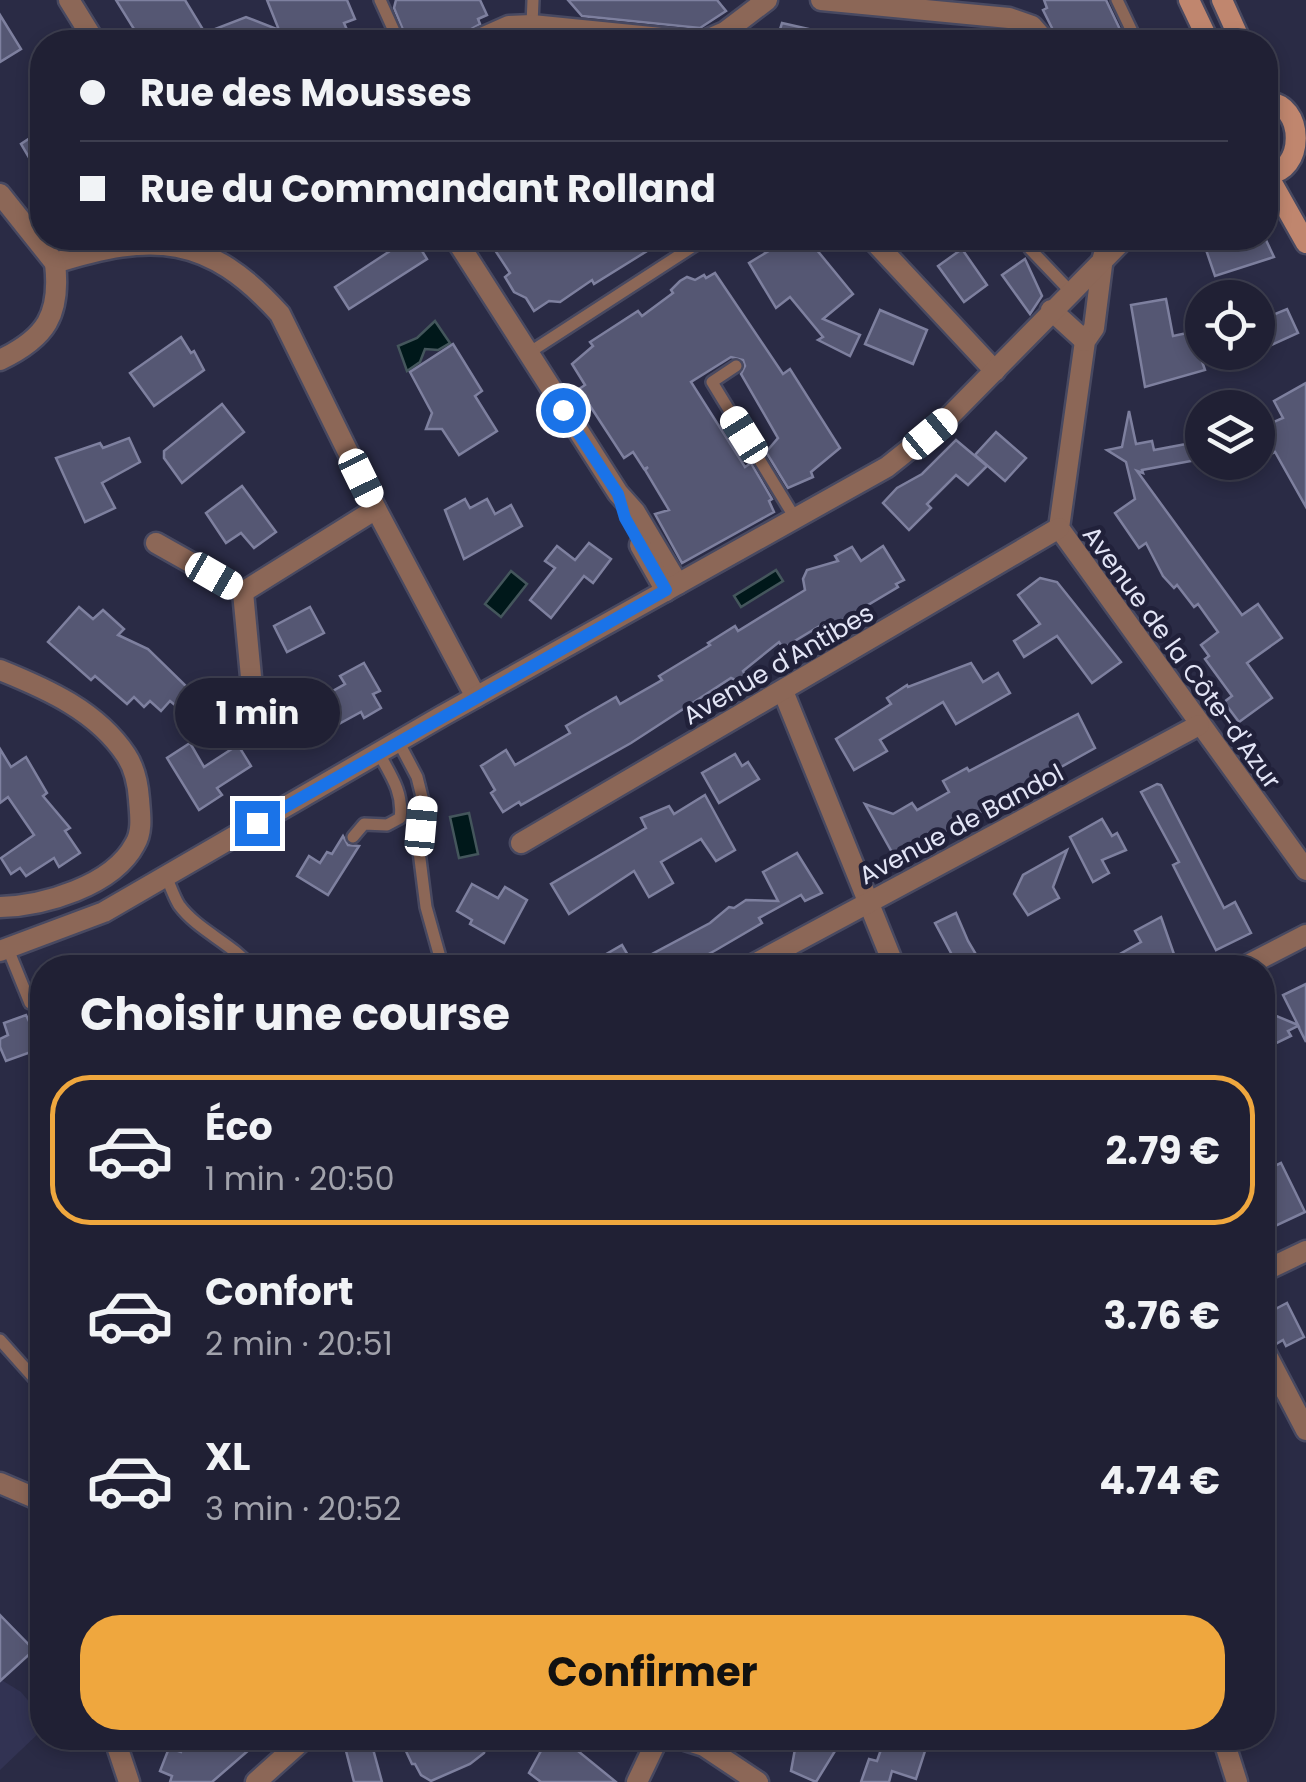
<!DOCTYPE html>
<html lang="fr">
<meta charset="utf-8">
<style>
:root{--surface:#202034;--page:#2d2d40;--text:#f1f3f6;--muted:#a2a3ac;--line:#3d3e4f;--accent:#efa73e}
body{margin:0;font-family:Poppins,sans-serif;background:var(--page);color:var(--text);height:100vh;display:flex;flex-direction:column;font-size:38px;white-space:nowrap}
*{box-sizing:border-box;margin:0}
p{font-size:32px;color:var(--muted)}
.icon{flex:none;width:55px;height:55px;fill:none;stroke:currentColor;stroke-width:2;stroke-linecap:round;stroke-linejoin:round}
.map{position:relative;flex:1;overflow:hidden}
.sheet{position:absolute;left:30px;top:955px;width:1245px;height:795px;display:flex;flex-direction:column;background:var(--surface);border-radius:40px;box-shadow:0 5px 15px #0003,0 0 0 2px var(--line)}
.sheet>*{flex:none}
.top-card{position:absolute;left:30px;top:30px;width:1248px;height:220px;border-radius:40px;box-shadow:0 5px 15px #0003,0 0 0 2px var(--line);display:grid;align-content:center;height:220px;padding:0 50px;background:var(--surface)}
.buttons{position:absolute;left:1185px;top:280px;display:grid;gap:20px}
.buttons a{display:grid;place-items:center;width:90px;height:90px;border-radius:50%;background:var(--surface);box-shadow:0 5px 15px #0003,0 0 0 2px var(--line);font-size:50px}
.end{position:absolute;width:45px;height:45px;margin:-22px;border:12px solid #1a73e8;background:#fff;box-shadow:0 0 0 5px #fff}
.from{border-radius:50%}
.bubble{position:absolute;height:70px;border-radius:35px;background:var(--surface);box-shadow:0 5px 15px #0003,0 0 0 2px var(--line);font-size:32px;font-weight:700;line-height:70px;text-align:center}
.car{position:absolute;width:30px;height:60px;margin:-30px -15px;border-radius:12px;box-shadow:0 0 8px 2px #0007;background:linear-gradient(#fff 24%,#345 0 40%,#fff 0 76%,#345 0 86%,#fff 0)}
.top-card b{display:flex;align-items:center;gap:35px;height:95px;font-size:38px}
.top-card b+b{border-top:2px solid var(--line)}
.top-card i{width:25px;height:25px;background:var(--text)}
ul{padding:0;list-style:none}
li{display:flex;align-items:center;gap:30px;height:150px;margin:0 20px 15px;padding:0 30px;border:5px solid transparent;border-radius:40px}
li div{flex:1}
li b{display:block;font-size:38px}
li em{font-style:normal;font-weight:700}
li.current{border-color:var(--accent)}
li>.icon{width:90px;height:90px;stroke-width:1.5}
h2{padding:0 50px;font-size:45px;line-height:120px}
.cta{display:flex;gap:20px;margin-top:auto;padding:20px 50px}
.cta a{flex:1;height:115px;border-radius:40px;background:var(--accent);color:#111;font-size:40px;font-weight:700;line-height:115px;text-align:center}
.map>svg:first-child{display:block}
</style>
<div class="map">
<svg width="1306" height="1782" viewBox="0 0 1306 1782">
<rect width="100%" height="100%" fill="#2a2b45"/>
<polygon fill="#323353" points="0,1679 21,1692 42,1717 42,1730 0,1770"/>
<g fill="#00181a" stroke="#44565c" stroke-width="2.5">
<polygon points="435,321 450,343 438,350 425,349 420,362 407,371 398,346 417,338"/>
<polygon points="776,570 783,581 741,607 734,596"/>
<polygon points="511,571 527,584 501,617 485,604"/>
<polygon points="469,813 478,854 459,858 450,817"/>
</g>
<g fill="#555773" stroke="#7e809f" stroke-width="2.5">
<polygon points="116,0 185,0 205,33 246,17 279,30 267,0 347,0 355,19 344,23 351,39 341,42 142,42"/>
<polygon points="396,0 480,0 487,15 478,19 480,24 448,42 408,42 394,8"/>
<polygon points="568,0 717,0 726,11 700,28 582,16"/>
<polygon points="1044,0 1106,0 1126,42 1059,42 1043,10 1047,8"/>
<polygon points="0,15 21,49 0,62"/>
<polygon points="782,23 835,35 834,42 776,42"/>
<polygon points="42,130 42,180 21,144"/>
<polygon points="380,238 414,238 427,259 349,309 335,287 390,251"/>
<polygon points="487,238 668,238 594,284 592,280 560,302 549,301 534,311 526,298 514,292 505,277 510,273"/>
<polygon points="790,238 807,238 853,294 823,319 860,335 850,356 818,340 823,337 790,297 776,308 749,263"/>
<polygon points="1202,238 1265,238 1274,257 1215,276"/>
<polygon points="962,249 987,285 964,302 938,266"/>
<polygon points="1025,259 1042,296 1030,314 1002,275"/>
<polygon points="715,273 783,374 790,369 840,448 811,472 813,477 788,488 766,452 778,438 741,374 745,366 743,360 731,357 691,382 745,467 751,463 772,499 769,501 774,512 682,563 655,514 669,510 645,470 648,467 644,469 633,452 624,458 579,389 585,385 572,364 593,346 590,342 638,311 642,316 673,293 671,290 680,281 687,277 695,280 704,275 706,278"/>
<polygon points="1166,299 1173,336 1192,332 1205,370 1145,387 1131,305"/>
<polygon points="1287,309 1298,333 1258,351 1258,321"/>
<polygon points="880,310 927,330 913,364 865,344"/>
<polygon points="181,337 191,353 194,351 204,370 154,406 130,373"/>
<polygon points="453,344 482,391 475,396 497,431 459,455 442,429 426,429 432,413 410,372"/>
<polygon points="1306,383 1306,507 1275,452 1258,460 1258,429 1283,418 1274,401"/>
<polygon points="222,404 244,432 182,483 164,458 164,451"/>
<polygon points="1129,411 1136,444 1152,441 1154,450 1202,441 1202,459 1142,470 1143,473 1137,471 1242,615 1258,604 1282,638 1247,663 1272,698 1239,722 1224,702 1232,696 1205,659 1209,656 1201,645 1218,632 1198,604 1194,607 1177,585 1174,588 1163,576 1146,543 1139,548 1115,513 1135,499 1126,462 1107,450 1122,447"/>
<polygon points="996,432 1026,458 1005,481 975,455"/>
<polygon points="129,438 140,462 102,483 115,508 85,522 56,458 100,443 103,448"/>
<polygon points="956,440 987,466 968,485 956,475 927,504 931,508 909,530 883,503 897,488 922,474"/>
<polygon points="242,486 276,532 254,548 241,533 226,543 206,513"/>
<polygon points="465,499 470,508 487,499 495,514 511,505 522,526 464,559 445,510"/>
<polygon points="589,543 611,559 593,583 584,576 551,618 530,600 555,568 545,561 557,546 575,560"/>
<polygon points="883,546 904,580 896,584 898,587 831,627 828,621 783,648 779,642 743,671 752,687 731,678 631,743 521,805 519,802 503,812 491,793 495,790 481,766 506,750 515,765 570,733 566,726 581,717 616,697 620,704 662,680 659,676 710,645 708,643 735,626 738,631 805,590 803,579 807,570 838,561 835,556 852,547 861,561"/>
<polygon points="1040,578 1057,582 1121,662 1092,683 1057,636 1024,657 1014,641 1040,624 1018,595"/>
<polygon points="79,607 93,619 103,610 124,629 118,635 148,649 191,691 175,705 170,701 161,711 150,701 144,707 134,697 127,704 95,676 91,680 48,642"/>
<polygon points="310,607 324,633 287,652 274,626"/>
<polygon points="364,663 380,691 373,694 381,708 364,718 361,712 324,732 308,705 345,684 340,676"/>
<polygon points="971,663 983,682 998,673 1010,693 956,724 943,702 880,740 887,751 854,770 836,739 891,704 887,698 907,685 908,687"/>
<polygon points="1078,714 1095,748 911,851 908,846 893,854 865,804 893,814 912,803 917,810 949,792 943,781 967,768 969,771"/>
<polygon points="190,743 204,767 238,745 251,766 217,788 222,795 199,810 167,758"/>
<polygon points="0,749 11,767 26,757 47,793 43,796 70,828 65,831 80,853 59,867 54,858 26,876 20,868 11,874 1,858 34,835 8,797 0,803"/>
<polygon points="735,754 742,766 748,762 759,779 719,803 702,773"/>
<polygon points="1157,784 1161,785 1224,908 1235,902 1251,933 1216,950 1173,865 1179,862 1141,792"/>
<polygon points="705,795 735,850 716,861 701,839 661,862 673,883 649,897 634,871 569,914 551,884 646,828 641,818 669,806 674,814"/>
<polygon points="1102,819 1112,836 1117,833 1126,850 1102,860 1109,873 1093,882 1070,837"/>
<polygon points="343,836 348,845 359,846 328,895 297,876 309,856 320,863 327,852 332,854"/>
<polygon points="1067,850 1053,887 1059,898 1028,915 1014,894 1023,875"/>
<polygon points="797,853 822,893 805,901 801,895 759,918 762,923 716,950 683,968 582,968 622,945 633,964 710,923 729,907 734,908 746,900 778,901 763,872"/>
<polygon points="472,884 498,898 505,887 527,900 504,943 470,924 472,920 457,911"/>
<polygon points="956,913 968,941 984,968 959,968 935,923"/>
<polygon points="1161,917 1176,960 1162,968 1095,968 1141,942 1135,931"/>
<polygon points="1306,984 1306,1042 1298,1026 1288,1031 1291,1036 1262,1050 1262,1010 1298,1025 1283,995"/>
<polygon points="26,1015 42,1048 6,1061 0,1047 0,1039 8,1035 4,1023"/>
<polygon points="1281,1163 1305,1212 1262,1232 1262,1172"/>
<polygon points="1287,1303 1304,1337 1286,1346 1283,1340 1276,1344 1270,1335 1262,1332 1262,1316"/>
<polygon points="0,1615 34,1650 0,1681"/>
<polygon points="358,1738 370,1738 382,1782 354,1782 345,1747"/>
<polygon points="411,1738 488,1738 484,1753 470,1764 431,1781 421,1775 415,1764 412,1764 404,1747"/>
<polygon points="548,1738 558,1738 567,1742 616,1782 541,1782 529,1773"/>
<polygon points="797,1738 843,1738 816,1782 791,1771"/>
<polygon points="885,1738 926,1748 916,1779 892,1771 889,1782 861,1782 869,1759 877,1761"/>
<polygon points="187,1739 204,1746 258,1742 212,1782 170,1782 172,1776 160,1771 169,1748 181,1752"/>
</g>
<g fill="none" stroke-linecap="round" stroke-linejoin="round">
<g stroke="#484961" stroke-width="16">
<g id="service">
<polyline points="380,0 399,42"/>
<polyline points="1117,0 1137,42"/>
<polyline points="532,25 533,0"/>
<polyline points="1030,249 1070,291"/>
<polyline points="527,354 706,238"/>
<polyline points="736,366 712,382 795,518"/>
<polyline points="398,741 417,777 423,801 419,851 426,907 443,968"/>
<path d="M 353,837 L 364,824 L 387,825 L 400,818 C 404,793 390,774 378,752"/>
<path d="M 166,876 C 170,885 174,897 179,905 C 198,931 232,943 252,968"/>
<polyline points="8,949 30,1003"/>
<polyline points="0,1340 42,1387"/>
</g>
</g>
<g stroke="#484961" stroke-width="25">
<g id="minor">
<polyline points="69,0 95,42"/>
<polyline points="821,0 1009,18 1032,26 1046,42"/>
<polyline points="473,42 509,26 532,25 701,42"/>
<polyline points="702,42 725,32 767,0"/>
<polyline points="0,194 55,263"/>
<polyline points="455,238 618,493 635,512 678,584"/>
<polyline points="871,238 995,371"/>
<polyline points="1103,257 1094,328 1085,341 1059,528 1306,870"/>
<path d="M 55,263 C 153,232 208,234 280,314 L 376,509 L 476,697"/>
<polyline points="1051,310 1085,341"/>
<path d="M 0,360 C 46,338 61,315 55,263"/>
<polyline points="156,543 243,592 376,509"/>
<polyline points="640,545 666,591"/>
<polyline points="243,592 251,677"/>
<path d="M 0,670 C 47,689 97,711 126,755 C 134,767 138,785 139,799 C 140,814 143,831 135,844 C 113,886 43,906 0,907"/>
<polyline points="783,691 895,968"/>
<polyline points="521,843 1059,528"/>
<polyline points="747,968 1199,725"/>
<polyline points="1242,968 1306,935"/>
<polyline points="1262,1272 1306,1251"/>
<polyline points="1262,1346 1306,1430"/>
<polyline points="0,1483 42,1501"/>
<polyline points="121,1738 118,1749 129,1782"/>
<polyline points="679,1738 704,1746 758,1782"/>
<polyline points="1223,1738 1237,1782"/>
<polyline points="256,1782 305,1738"/>
<polyline points="637,1782 658,1738"/>
</g>
</g>
<g stroke="#484961" stroke-width="25">
<polyline id="tertiary" points="0,951 104,912 442,716 887,467 946,420 1125,238"/>
</g>
<g stroke="#484961" stroke-width="25">
<g id="secondary">
<polyline points="1189,0 1209,42"/>
<polyline points="1222,0 1241,42"/>
<path d="M 1265,102 C 1306,101 1306,175 1265,174"/>
<polyline points="1267,174 1306,243"/>
</g>
</g>
<use href="#service" stroke="#8c6757" stroke-width="11"/>
<use href="#minor" stroke="#8c6757" stroke-width="20"/>
<use href="#tertiary" stroke="#8c6757" stroke-width="20"/>
<use href="#secondary" stroke="#c0866e" stroke-width="20"/>
</g>
<g fill="none" stroke-linecap="round" stroke-linejoin="round">
<polyline stroke="#1a73e8" stroke-width="12" points="257,823 666,590 625,518 618,494 563,410"/>
</g>
<g text-anchor="middle" stroke-width="9" stroke-linejoin="round" paint-order="stroke">
<g font-size="25" fill="#e3e5f6" stroke="#21213a">
<text transform="translate(1182 657) rotate(54)" y="9">Avenue de la Côte-d'Azur</text>
<text transform="translate(778 664) rotate(-30)" y="9">Avenue d'Antibes</text>
<text transform="translate(961 824) rotate(-28)" y="9">Avenue de Bandol</text>
</g>
</g>
</svg>
<div class="buttons">
<a><svg class="icon" aria-label="locate" viewBox="0 0 24 24"><circle cx="12" cy="12" r="6"/><path d="M12 2v4M12 18v4M2 12h4M18 12h4"/></svg></a>
<a><svg class="icon" aria-label="layers" viewBox="0 0 24 24"><path d="M12 4l9 5-9 5-9-5zM3 14l9 5 9-5"/></svg></a>
</div>
<i class="end from" style="left:563px;top:410px"></i>
<i class="end" style="left:257px;top:823px"></i>
<div class="bubble" style="left:175px;top:678px;width:165px">1 min</div>
<i class="car" style="left:930px;top:434px;rotate:50deg"></i>
<i class="car" style="left:744px;top:435px;rotate:328deg"></i>
<i class="car" style="left:361px;top:478px;rotate:154deg"></i>
<i class="car" style="left:214px;top:576px;rotate:120deg"></i>
<i class="car" style="left:421px;top:826px;rotate:5deg"></i>
<div class="top-card">
<b><i class="from"></i>Rue des Mousses</b>
<b><i></i>Rue du Commandant Rolland</b>
</div>
<section class="sheet">
<h2>Choisir une course</h2>
<ul>
<li class="current"><svg class="icon" aria-label="car" viewBox="0 0 24 24"><path d="M5 17H2v-5l4-1 3-4h7l3 4 3 1v5h-3M9 17h6M6 11h13"/><circle cx="7" cy="17" r="2"/><circle cx="17" cy="17" r="2"/></svg><div><b>Éco</b><p>1 min · 20:50</p></div><em>2.79 €</em></li>
<li><svg class="icon" aria-label="car" viewBox="0 0 24 24"><path d="M5 17H2v-5l4-1 3-4h7l3 4 3 1v5h-3M9 17h6M6 11h13"/><circle cx="7" cy="17" r="2"/><circle cx="17" cy="17" r="2"/></svg><div><b>Confort</b><p>2 min · 20:51</p></div><em>3.76 €</em></li>
<li><svg class="icon" aria-label="car" viewBox="0 0 24 24"><path d="M5 17H2v-5l4-1 3-4h7l3 4 3 1v5h-3M9 17h6M6 11h13"/><circle cx="7" cy="17" r="2"/><circle cx="17" cy="17" r="2"/></svg><div><b>XL</b><p>3 min · 20:52</p></div><em>4.74 €</em></li>
</ul>
<div class="cta"><a>Confirmer</a></div>
</section>
</div>
